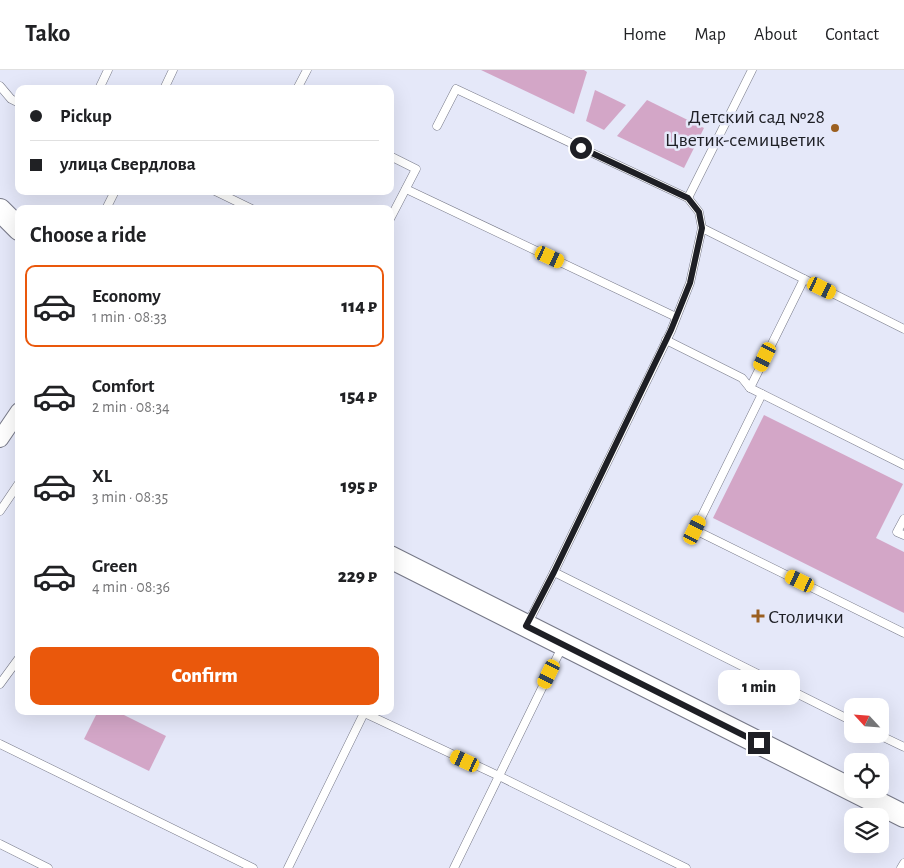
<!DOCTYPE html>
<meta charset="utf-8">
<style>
:root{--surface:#fff;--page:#f2f2f2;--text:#202124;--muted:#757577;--line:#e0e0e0;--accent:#ea580c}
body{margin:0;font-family:"Alegreya Sans",sans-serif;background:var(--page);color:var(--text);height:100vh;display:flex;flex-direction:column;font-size:19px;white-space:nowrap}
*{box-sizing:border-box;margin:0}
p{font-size:16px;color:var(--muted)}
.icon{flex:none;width:28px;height:28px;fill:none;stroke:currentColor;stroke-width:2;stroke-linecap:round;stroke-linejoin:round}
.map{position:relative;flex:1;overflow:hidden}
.side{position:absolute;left:15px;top:135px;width:379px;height:510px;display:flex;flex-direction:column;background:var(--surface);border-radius:10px;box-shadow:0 5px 20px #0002}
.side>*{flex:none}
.guide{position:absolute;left:15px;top:15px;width:379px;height:110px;border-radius:10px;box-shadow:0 5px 20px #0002;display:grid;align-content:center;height:110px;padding:0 15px;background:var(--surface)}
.needle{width:32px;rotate:296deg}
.tools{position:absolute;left:844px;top:628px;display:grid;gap:10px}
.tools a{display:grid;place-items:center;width:45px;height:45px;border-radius:10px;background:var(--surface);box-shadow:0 5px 20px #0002;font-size:25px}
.end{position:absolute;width:22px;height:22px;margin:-11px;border:6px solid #1e1f25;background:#fff;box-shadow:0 0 0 2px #fff}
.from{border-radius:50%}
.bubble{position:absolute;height:35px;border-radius:10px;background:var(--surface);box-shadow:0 5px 20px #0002;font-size:16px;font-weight:800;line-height:35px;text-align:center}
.car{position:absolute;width:15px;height:30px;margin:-15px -8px;border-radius:6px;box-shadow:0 0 4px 1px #0007;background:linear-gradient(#f5c518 24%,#345 0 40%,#f5c518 0 76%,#345 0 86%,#f5c518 0)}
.guide b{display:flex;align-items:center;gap:18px;height:48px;font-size:19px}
.guide b+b{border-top:1px solid var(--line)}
.guide i{width:12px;height:12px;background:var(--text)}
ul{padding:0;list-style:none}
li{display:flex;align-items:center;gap:15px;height:82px;margin:0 10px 8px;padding:0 5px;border:2px solid transparent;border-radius:10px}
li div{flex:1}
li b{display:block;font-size:19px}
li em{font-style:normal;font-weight:800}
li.current{border-color:var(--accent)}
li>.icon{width:45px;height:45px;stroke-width:1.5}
h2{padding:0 15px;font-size:22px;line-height:60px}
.cta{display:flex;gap:10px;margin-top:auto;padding:10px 15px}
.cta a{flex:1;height:58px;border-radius:10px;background:var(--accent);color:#fff;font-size:20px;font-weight:800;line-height:58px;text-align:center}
header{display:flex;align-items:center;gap:30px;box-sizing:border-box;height:70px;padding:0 25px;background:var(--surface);border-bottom:1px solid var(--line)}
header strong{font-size:24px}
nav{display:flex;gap:28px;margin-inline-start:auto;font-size:18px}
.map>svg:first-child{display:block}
</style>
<header>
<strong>Tako</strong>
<nav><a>Home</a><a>Map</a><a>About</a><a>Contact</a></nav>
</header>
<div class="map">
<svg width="904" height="798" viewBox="0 0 904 798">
<rect width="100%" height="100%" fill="#e5e8f9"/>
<g fill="#d3a6c7">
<polygon points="481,0 584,0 587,2 574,44"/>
<polygon points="595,20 626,35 604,60 586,51"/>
<polygon points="647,30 704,58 684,98 617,66"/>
<polygon points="764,345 903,414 876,468 904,482 904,543 713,448"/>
<polygon points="98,641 116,641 166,666 149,701 84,669"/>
</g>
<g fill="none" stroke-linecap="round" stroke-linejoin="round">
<g stroke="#777988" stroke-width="9">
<g id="service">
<polyline points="0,16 11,29 19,33"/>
<polyline points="99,19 108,0"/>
<polyline points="164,19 173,0"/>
<polyline points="297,19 307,0"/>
<polyline points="437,56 456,19 688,128 699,142 702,158 690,213 671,261 554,502 528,553"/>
<polyline points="390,86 416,99 390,149"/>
<polyline points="406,119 676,247"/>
<polyline points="215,121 252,139"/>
<polyline points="688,128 752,0"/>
<polyline points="106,139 115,121"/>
<polyline points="702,158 804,209"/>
<polyline points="666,270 742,308 750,318 904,395"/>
<polyline points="750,318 804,209 904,259"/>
<polyline points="762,324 695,460 904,563"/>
<polyline points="0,441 19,413"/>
<polyline points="904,449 897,462 904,465"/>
<polyline points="554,502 852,651"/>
<polyline points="0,614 19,588"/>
<polyline points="360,641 499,706 686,798"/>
<polyline points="877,664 904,677"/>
<polyline points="0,674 253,798"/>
<polyline points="0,774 48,798"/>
<polyline points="288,798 364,643"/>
<polyline points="454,798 563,575"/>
<polyline points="901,798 904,793"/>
</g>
</g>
<g stroke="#777988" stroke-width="18">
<polyline id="minor" points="0,369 19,341"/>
</g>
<g stroke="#777988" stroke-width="24">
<g id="secondary">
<polyline points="0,140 19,159"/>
<polyline points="390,487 904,746"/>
</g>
</g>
<use href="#service" stroke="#fff" stroke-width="8"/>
<use href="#minor" stroke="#fff" stroke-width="16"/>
<use href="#secondary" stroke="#fff" stroke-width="22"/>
</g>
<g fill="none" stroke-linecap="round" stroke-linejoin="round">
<polyline stroke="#1e1f25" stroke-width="6" points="581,78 688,128 699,142 702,158 690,213 671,260 554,502 526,556 759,673"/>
</g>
<g fill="#9b5f20" stroke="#e5e8f9" stroke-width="2">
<circle cx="835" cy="58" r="5"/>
<path d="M755.5 538.5h5v5h5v5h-5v5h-5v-5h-5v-5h5z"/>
</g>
<g text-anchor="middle" stroke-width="5" stroke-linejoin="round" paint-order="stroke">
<g font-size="20" fill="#1e1f25" stroke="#e5e8f9" text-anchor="end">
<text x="825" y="53">Детский сад №28<tspan x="825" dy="23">Цветик-семицветик</tspan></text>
<text x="768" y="553" text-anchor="start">Столички</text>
</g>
</g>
</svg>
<div class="tools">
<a><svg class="needle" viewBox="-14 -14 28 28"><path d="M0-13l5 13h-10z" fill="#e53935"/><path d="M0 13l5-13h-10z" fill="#757577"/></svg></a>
<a><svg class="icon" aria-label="locate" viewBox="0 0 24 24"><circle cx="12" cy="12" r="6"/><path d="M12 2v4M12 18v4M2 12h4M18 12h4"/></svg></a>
<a><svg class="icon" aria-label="layers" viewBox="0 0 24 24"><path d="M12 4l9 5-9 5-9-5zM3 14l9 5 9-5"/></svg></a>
</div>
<i class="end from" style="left:581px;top:78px"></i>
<i class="end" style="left:759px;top:673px"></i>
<div class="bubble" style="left:718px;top:600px;width:82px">1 min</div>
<i class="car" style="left:550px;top:187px;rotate:115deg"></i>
<i class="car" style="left:822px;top:218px;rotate:116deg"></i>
<i class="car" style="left:765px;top:287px;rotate:206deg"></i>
<i class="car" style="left:695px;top:460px;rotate:26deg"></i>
<i class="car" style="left:800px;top:511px;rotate:296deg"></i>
<i class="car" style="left:549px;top:604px;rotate:206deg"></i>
<i class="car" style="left:465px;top:691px;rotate:295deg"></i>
<div class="guide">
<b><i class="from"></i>Pickup</b>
<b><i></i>улица Свердлова</b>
</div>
<section class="side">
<h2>Choose a ride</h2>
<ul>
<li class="current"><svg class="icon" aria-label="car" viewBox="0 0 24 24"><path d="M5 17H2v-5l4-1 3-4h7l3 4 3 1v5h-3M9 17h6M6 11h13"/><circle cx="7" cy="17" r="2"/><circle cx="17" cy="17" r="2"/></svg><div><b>Economy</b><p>1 min · 08:33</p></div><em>114 ₽</em></li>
<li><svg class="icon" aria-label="car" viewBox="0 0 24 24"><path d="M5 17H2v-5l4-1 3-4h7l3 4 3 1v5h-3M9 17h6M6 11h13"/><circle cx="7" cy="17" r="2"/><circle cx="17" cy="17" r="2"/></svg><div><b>Comfort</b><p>2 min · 08:34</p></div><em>154 ₽</em></li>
<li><svg class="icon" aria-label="car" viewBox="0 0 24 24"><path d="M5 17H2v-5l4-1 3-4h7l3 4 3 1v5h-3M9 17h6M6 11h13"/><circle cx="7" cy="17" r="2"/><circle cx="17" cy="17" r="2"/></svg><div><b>XL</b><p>3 min · 08:35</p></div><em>195 ₽</em></li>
<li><svg class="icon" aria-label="car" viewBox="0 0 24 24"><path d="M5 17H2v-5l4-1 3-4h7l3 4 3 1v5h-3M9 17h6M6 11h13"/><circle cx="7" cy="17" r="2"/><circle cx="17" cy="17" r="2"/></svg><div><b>Green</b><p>4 min · 08:36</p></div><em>229 ₽</em></li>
</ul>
<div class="cta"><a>Confirm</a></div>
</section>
</div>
